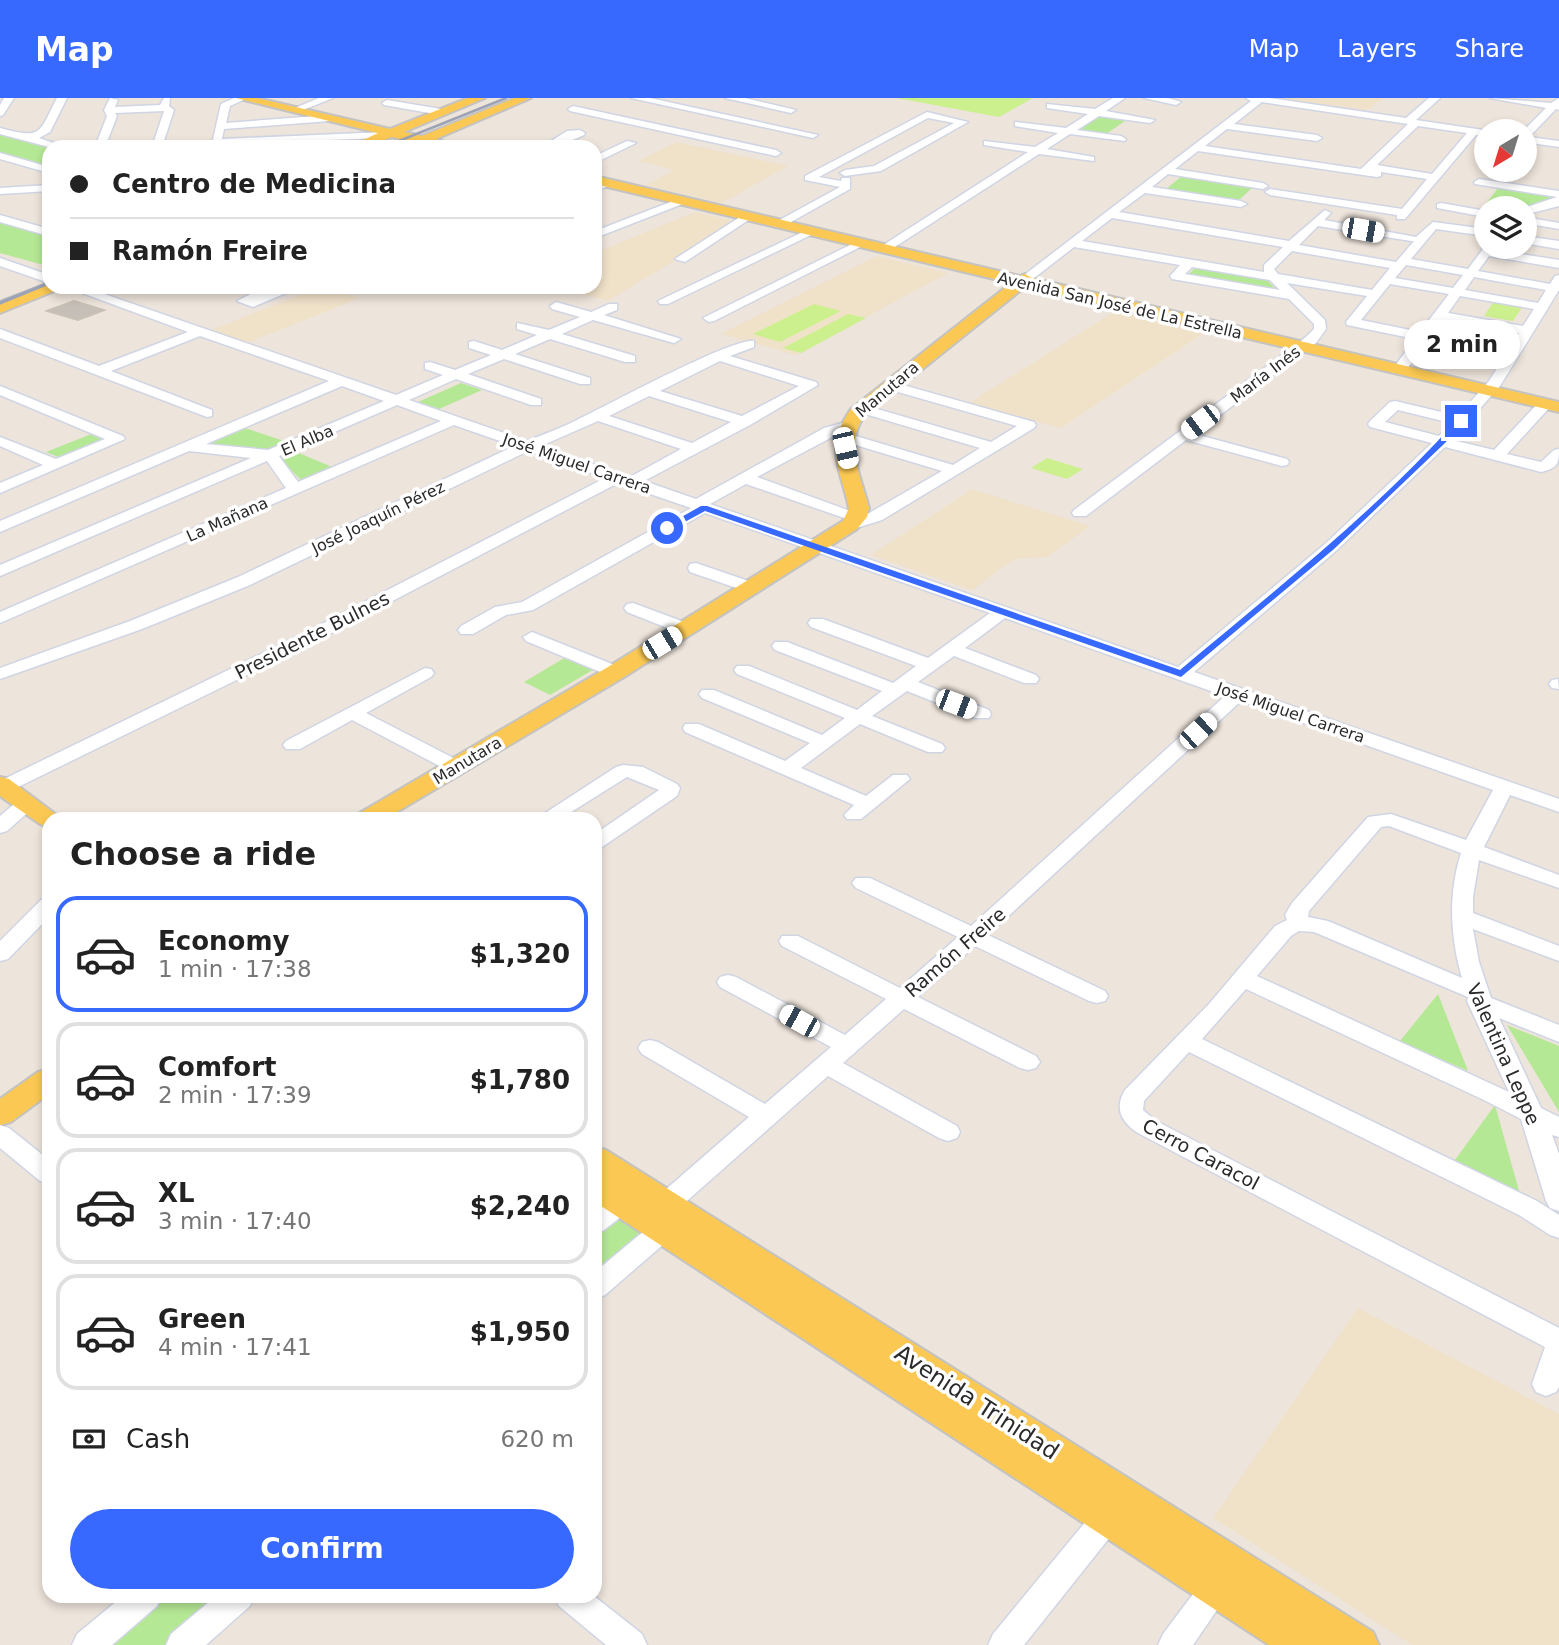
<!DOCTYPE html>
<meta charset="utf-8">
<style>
:root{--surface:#fff;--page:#f6f6f6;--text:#222;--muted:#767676;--line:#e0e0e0;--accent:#3768ff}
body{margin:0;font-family:"DejaVu Sans",sans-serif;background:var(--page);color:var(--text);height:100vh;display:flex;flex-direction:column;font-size:26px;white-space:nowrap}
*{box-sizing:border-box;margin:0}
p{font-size:23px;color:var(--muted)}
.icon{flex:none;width:38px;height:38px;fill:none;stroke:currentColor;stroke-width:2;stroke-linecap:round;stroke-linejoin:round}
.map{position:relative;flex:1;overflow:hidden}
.details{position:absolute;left:42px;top:714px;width:560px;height:791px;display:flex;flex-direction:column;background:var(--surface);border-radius:21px;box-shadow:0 4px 10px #0003}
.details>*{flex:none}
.top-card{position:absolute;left:42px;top:42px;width:560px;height:154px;border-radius:21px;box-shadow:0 4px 10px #0003;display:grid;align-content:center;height:154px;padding:0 28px;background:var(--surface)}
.needle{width:46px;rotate:218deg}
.tools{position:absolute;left:1474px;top:21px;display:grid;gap:14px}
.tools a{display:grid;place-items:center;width:63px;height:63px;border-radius:50%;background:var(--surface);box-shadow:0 4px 10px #0003;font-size:35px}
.end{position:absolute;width:32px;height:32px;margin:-16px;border:9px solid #3768ff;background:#fff;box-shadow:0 0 0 4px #fff}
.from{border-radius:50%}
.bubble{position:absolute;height:49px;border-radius:24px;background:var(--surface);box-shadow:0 4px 10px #0003;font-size:23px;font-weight:600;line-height:49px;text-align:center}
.car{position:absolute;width:21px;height:42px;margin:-21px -10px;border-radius:9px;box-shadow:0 0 5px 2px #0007;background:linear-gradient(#fff 24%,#345 0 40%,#fff 0 76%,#345 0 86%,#fff 0)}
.top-card b{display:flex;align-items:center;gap:24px;height:66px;font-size:26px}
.top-card b+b{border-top:2px solid var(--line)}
.top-card i{width:18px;height:18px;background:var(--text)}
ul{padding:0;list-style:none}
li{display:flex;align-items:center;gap:21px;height:116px;margin:0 14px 10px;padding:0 14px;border:4px solid var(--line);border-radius:21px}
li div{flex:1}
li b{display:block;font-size:26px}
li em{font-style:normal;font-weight:600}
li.selected{border-color:var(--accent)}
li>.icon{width:63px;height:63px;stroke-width:1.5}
h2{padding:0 28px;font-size:32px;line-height:84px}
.pay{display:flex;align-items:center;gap:18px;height:77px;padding:0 28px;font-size:26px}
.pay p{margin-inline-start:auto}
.primary-button{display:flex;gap:14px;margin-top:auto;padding:14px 28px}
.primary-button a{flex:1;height:80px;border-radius:42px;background:var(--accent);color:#fff;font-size:28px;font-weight:600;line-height:80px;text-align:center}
header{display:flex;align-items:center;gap:42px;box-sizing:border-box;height:98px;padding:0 35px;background:var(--accent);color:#fff}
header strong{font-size:33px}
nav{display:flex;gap:38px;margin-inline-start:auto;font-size:24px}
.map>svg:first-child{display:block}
</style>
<header>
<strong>Map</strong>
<nav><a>Map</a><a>Layers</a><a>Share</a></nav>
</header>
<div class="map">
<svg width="1559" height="1547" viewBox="0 0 1559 1547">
<rect width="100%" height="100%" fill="#ede4db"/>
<g fill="#f0e1c9">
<polygon points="1383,0 1368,12 1272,1 1274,0"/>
<polygon points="676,44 788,68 722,105 645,87 674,72 638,63"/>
<polygon points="695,114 738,124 608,203 566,192 573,189 595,189 595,155"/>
<polygon points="877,158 948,175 796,257 721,236"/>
<polygon points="320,189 360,200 247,245 211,232"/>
<polygon points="1117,212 1207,233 1061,330 969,305"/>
<polygon points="972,391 1090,428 1047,459 1015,461 972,492 871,457"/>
<polygon points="1358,1210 1559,1316 1559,1547 1412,1547 1213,1420"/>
</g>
<g fill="#b5e894">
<polygon points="1100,17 1128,21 1106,36 1078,32"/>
<polygon points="0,35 49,49 49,69 0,56"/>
<polygon points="1183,77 1254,88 1237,104 1165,92"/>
<polygon points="1499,89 1555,97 1551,103 1521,110 1486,110 1486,114 1480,113"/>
<polygon points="0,125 49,138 49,163 40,166 0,155"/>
<polygon points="1198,167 1263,178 1279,194 1187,178"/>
<polygon points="461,285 482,292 439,311 418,304"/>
<polygon points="242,329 287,344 263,354 200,346"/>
<polygon points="94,335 111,342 63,361 46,354"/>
<polygon points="294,353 337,371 305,386 279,360"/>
<polygon points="566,559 596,570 550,597 524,584"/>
<polygon points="1438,896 1468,973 1400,943"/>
<polygon points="1507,927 1559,948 1559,1014"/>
<polygon points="1495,1007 1521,1100 1452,1066"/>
<polygon points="621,1116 644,1132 595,1175 595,1138"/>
<polygon points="168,1498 223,1498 165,1547 110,1547"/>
</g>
<g fill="#cdf08e">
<polygon points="896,0 1033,0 999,19"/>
<polygon points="1494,203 1523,208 1513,223 1484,218"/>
<polygon points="814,206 841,213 780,244 753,236"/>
<polygon points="848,216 866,220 801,255 783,250"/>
<polygon points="1047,360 1083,371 1067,381 1031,370"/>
</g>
<polygon fill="#c5bfb7" stroke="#c9c1b5" stroke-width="2" points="74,203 104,212 78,222 47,213"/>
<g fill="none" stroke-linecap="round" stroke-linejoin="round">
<g stroke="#d0d5e4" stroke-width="3">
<g id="minor">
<polygon points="4,0 14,0 3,17 0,18 0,7"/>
<path d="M 57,0 L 67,0 L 50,34 L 39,40 L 65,49 L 49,49 L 0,36 L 0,30 C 42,41 38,37 57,0 Z"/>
<polygon points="110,0 118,2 115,9 160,7 164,0 170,0 169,8 174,12 162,49 152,49 164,13 115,15 117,18 105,49 95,49 107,18 104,12"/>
<polygon points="234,0 248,0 230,8 226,25 330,17 335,20 330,23 224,31 222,41 385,34 390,37 385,40 212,46 221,6"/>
<polygon points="319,0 333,0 298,14 290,12"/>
<polygon points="631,0 650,0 818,37 813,40"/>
<polygon points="725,0 745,0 796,12 791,15"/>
<polygon points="1113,0 1125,0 1106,13 1155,22 1150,25 1099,18 1077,32 1121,38 1126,41 1125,43 1070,36 1047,51 1094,59 1094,63 1039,56 887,154 877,151 1028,54 984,47 984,43 1035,49 1058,35 1015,28 1015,24 1066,30 1088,16 1047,10 1047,6 1095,11"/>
<polygon points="1144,0 1168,0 1181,4 1176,7"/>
<path d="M 1246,0 L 1270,0 L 1406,20 L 1429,0 L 1440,0 L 1416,22 L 1490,33 L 1486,33 L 1486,38 L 1476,37 L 1405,121 L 1397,121 L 1397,117 L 1270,97 L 1265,94 L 1270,91 L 1402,111 L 1427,81 L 1381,74 L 1381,78 L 1377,79 L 1198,53 L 1175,71 L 1263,85 L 1268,88 L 1263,91 L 1168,76 L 1152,89 L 1241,103 L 1247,106 L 1241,109 L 1145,95 L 1119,114 L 1289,143 L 1325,112 L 1331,115 L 1324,122 L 1416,139 L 1433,124 L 1486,131 L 1486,138 L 1436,131 L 1411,161 L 1468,171 L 1486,147 L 1496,149 L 1494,152 L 1559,162 L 1559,170 L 1489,158 L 1478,173 L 1550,186 L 1555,178 L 1559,177 L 1559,192 L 1500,288 L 1452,342 L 1494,352 L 1540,303 L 1550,303 L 1550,309 L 1507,356 L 1541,364 L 1554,352 L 1559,351 C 1559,367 1557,370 1541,374 L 1445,349 L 1337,452 L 1194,574 L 1559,701 L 1559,714 L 1510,697 L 1484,749 L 1559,777 L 1559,790 L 1479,762 L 1473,799 L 1473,815 L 1559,848 L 1559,863 L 1473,831 L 1479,864 L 1491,900 L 1559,927 L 1559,944 L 1499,920 L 1541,1010 L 1559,1019 L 1559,1039 L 1552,1037 L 1559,1056 L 1559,1113 L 1550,1110 L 1546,1103 L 1521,1021 L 1484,1002 L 1246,891 L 1202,941 L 1537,1103 L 1559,1117 L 1559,1140 L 1550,1137 L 1519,1117 L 1189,954 L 1144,1003 L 1143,1012 L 1156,1023 L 1559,1230 L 1559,1289 L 1556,1294 L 1546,1298 L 1536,1294 L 1532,1286 L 1545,1249 L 1138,1035 C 1121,1024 1114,1010 1125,992 L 1209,906 L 1275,828 L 1287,822 L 1285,817 L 1292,805 L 1368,719 L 1391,716 L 1466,742 L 1493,692 L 1241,603 L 988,837 L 1105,893 L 1108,898 L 1105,903 L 1097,905 L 1089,903 L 975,848 L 918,899 L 1036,958 L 1040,964 L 1036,970 L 1028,972 L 1020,970 L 904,911 L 843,965 L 957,1028 L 960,1034 L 957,1040 L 948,1043 L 939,1040 L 828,978 L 679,1110 L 676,1132 L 672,1139 L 605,1197 L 595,1201 L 595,1174 L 650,1128 L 653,1106 L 657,1099 L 749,1019 L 642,956 L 638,950 L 642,944 L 650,942 L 658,944 L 765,1006 L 831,949 L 720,889 L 717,884 L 720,879 L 728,877 L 736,879 L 845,937 L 886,901 L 782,848 L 779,843 L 782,838 L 798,838 L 900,890 L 958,839 L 856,790 L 852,785 L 856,780 L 870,780 L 971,828 L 1225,598 L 1005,520 L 965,550 L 1036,577 L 1039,581 L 1036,585 L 1024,585 L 954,558 L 918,584 L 989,612 L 991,616 L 989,620 L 975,620 L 907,593 L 872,618 L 942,646 L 945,650 L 942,654 L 928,654 L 860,626 L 801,670 L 866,698 L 893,677 L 907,677 L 910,681 L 861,721 L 847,721 L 844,717 L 854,707 L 685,634 L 683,630 L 685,626 L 699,626 L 785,663 L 810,645 L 702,600 L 699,596 L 702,592 L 714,592 L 822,637 L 845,620 L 737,576 L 734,572 L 737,568 L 749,568 L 857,612 L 882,593 L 775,552 L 772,548 L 775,544 L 787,544 L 893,585 L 916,568 L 811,529 L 808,525 L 811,521 L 823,521 L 928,560 L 990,515 L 705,415 L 533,512 L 506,517 L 473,536 L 461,536 L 458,532 L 461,528 L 495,509 L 522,504 L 691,410 L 618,385 L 314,544 L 10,693 L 0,694 L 0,683 L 302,536 L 605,380 L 528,353 L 250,487 L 142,531 L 0,581 L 0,570 L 130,523 L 238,479 L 514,348 L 454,327 L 0,525 L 0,514 L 286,390 L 267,363 L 0,478 L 0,467 L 251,360 L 189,353 L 0,434 L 0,423 L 329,283 L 200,238 L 111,273 L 212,312 L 212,318 L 207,319 L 0,240 L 0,231 L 99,268 L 188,234 L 66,189 L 84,189 L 396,297 L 443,277 L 425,271 L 425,265 L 430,264 L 455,272 L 491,257 L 469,250 L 469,244 L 474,243 L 502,252 L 537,237 L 517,231 L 517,225 L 549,232 L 580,219 L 552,211 L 550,208 L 556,204 L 591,214 L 609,206 L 617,206 L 617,212 L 604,217 L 681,241 L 674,245 L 593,222 L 562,236 L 635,258 L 635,264 L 625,264 L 550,241 L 515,256 L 590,280 L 590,286 L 580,286 L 504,261 L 468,276 L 541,301 L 541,307 L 531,307 L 456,281 L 409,302 L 527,343 C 544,336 561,330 577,322 C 604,309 734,239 754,243 L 754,249 L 730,258 L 816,284 L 818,287 L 750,327 L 644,383 L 696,401 L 824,330 L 846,324 L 851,325 L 853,328 L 757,379 L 864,418 L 942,373 L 839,342 L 837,339 L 839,336 L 849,336 L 953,367 L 980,350 L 855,313 L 853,310 L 860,306 L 991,344 L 1017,328 L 884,290 L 884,284 L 889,283 L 1034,324 L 1036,327 L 1034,330 L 882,422 L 850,432 L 844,430 L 842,427 L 850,422 L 746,386 L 710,406 L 1178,569 L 1325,446 L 1432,345 L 1370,329 L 1368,326 L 1370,323 L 1390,304 L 1395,303 L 1458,318 L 1489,283 L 1504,259 L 1427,243 L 1404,275 L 1394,275 L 1392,272 L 1415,241 L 1347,227 L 1346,224 L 1367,198 L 1287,185 L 1325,222 L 1326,231 L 1316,245 L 1195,336 L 1287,361 L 1289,364 L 1287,367 L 1282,368 L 1186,342 L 1086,418 L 1074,418 L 1072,415 L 1074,412 L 1306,239 L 1314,231 L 1314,226 L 1289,201 L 1172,181 L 1170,178 L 1180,167 L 1074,149 L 1029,184 L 1019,181 L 1251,3 ZM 1262,4 L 1408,26 L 1361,71 L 1205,48 L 1227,31 L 1317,43 L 1322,40 L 1317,37 L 1234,26 ZM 1418,28 L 1467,35 L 1432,76 L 1377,67 ZM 1112,120 L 1283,149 L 1264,167 L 1264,174 L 1082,143 ZM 1318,128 L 1411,143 L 1414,143 L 1396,164 L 1299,147 ZM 1292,153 L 1390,170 L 1372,192 L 1278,176 L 1274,171 ZM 1406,167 L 1463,177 L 1453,190 L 1395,180 ZM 1192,169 L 1270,182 L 1280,192 L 1185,176 ZM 1474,179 L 1546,192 L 1538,205 L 1465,192 ZM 1390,186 L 1449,196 L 1420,234 L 1361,222 ZM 1460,198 L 1534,211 L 1523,228 L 1448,215 ZM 1443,222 L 1519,235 L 1509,252 L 1432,236 ZM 720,263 L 799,288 L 742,318 L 660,293 ZM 342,288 L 384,303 L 268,352 L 206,346 ZM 649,298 L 731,324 L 692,345 L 609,318 ZM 397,307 L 441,323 L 298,384 L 279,358 ZM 1398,312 L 1451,325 L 1439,338 L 1385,324 ZM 598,323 L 681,351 L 630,379 L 541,348 ZM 1389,728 L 1461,755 C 1448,796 1450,839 1462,880 L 1328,823 L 1308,819 L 1309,813 L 1381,729 ZM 1299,833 L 1314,834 L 1468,899 L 1467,903 L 1509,994 L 1257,878 L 1291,838 Z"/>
<polygon points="1490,0 1551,5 1559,0 1559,12 1556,11 1529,39 1559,43 1559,49 1524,44 1523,33 1546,10"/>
<polygon points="387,2 441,11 446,14 441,17 384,7 382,5"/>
<polygon points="573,8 776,52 781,55 776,58 570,13 568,11"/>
<polygon points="927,14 968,24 881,73 845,78 840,75 845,72 874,68 954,25 928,20 819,79 841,83 842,80 850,80 850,91 782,129 774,129 774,125 840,89 805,82 805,78"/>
<polygon points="580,32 585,35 584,37 556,49 542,49 567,33"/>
<polygon points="627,43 636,45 595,65 595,58"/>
<polygon points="0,55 49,69 49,75 0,61"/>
<polygon points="1479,81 1559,93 1559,108 1524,117 1524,110 1557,99 1475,86 1474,84"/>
<polygon points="607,82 611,83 611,87 595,93 595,86"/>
<polygon points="49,87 49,93 0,96 0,90"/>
<polygon points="681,100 687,103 685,105 595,140 595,133"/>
<polygon points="1441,105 1486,113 1486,119 1437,110 1437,106"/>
<polygon points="595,108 600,110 600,114 595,115"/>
<polygon points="0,117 49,131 49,138 0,124"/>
<polygon points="743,117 753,119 685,164 675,161"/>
<polygon points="1524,119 1559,125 1559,131 1524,125"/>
<polygon points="809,131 815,134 813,136 668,206 660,206 658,203"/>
<polygon points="1524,138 1559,143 1559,151 1524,145"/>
<polygon points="856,144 866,146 714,223 709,224 703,220"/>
<polygon points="0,160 49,177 49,185 0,168"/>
<polygon points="264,189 300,189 253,209 237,203"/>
<polygon points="0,288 123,338 125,341 0,395 0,385 43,367 0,348 0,339 56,361 105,341 0,297"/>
<polygon points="696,465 757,486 759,490 751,495 690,474 688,470 690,466"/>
<polygon points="633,505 692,527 695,531 686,536 680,535 627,514 624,510 627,506"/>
<polygon points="532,534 622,570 625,574 616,579 610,578 526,543 523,539"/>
<polygon points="425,570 431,571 434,575 431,579 366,615 463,665 466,669 463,673 449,673 352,622 300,651 286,651 283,647 286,643"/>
<polygon points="1558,581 1559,591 1552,590 1549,586 1552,582"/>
<polygon points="623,667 643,669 677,686 680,690 677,698 602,749 595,751 595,736 659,692 627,679 560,721 536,721 616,669"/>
<polygon points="27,699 34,701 37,705 34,709 7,733 0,735 0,718 20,701"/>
<polygon points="49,800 49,819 8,861 0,863 0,843 41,802"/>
<polygon points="0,1027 9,1030 49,1062 49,1085 40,1083 0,1050"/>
<polygon points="620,1095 641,1098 645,1105 641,1112 626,1115 604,1132 595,1135 595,1111 611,1098"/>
<polygon points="1107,1407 1118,1411 1122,1420 1118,1429 1024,1547 988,1547 993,1536 1096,1411"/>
<polygon points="1216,1476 1227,1480 1232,1490 1193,1547 1158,1547 1163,1536 1205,1480"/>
<polygon points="123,1498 162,1498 157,1508 112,1547 72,1547 77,1536"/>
<polygon points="216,1498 255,1498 250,1508 206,1547 166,1547 171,1536"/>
<polygon points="554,1498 594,1498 642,1536 647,1547 606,1547 559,1508"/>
</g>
</g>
<g stroke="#c3c3c3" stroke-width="4">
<g id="major">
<polygon points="236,0 257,0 390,31 468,0 485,0 404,34 422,38 515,0 531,0 436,41 458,49 421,47 392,39 366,49 349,49 378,35"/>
<path d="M 595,78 L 1020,178 L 1025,176 L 1032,180 L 1559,304 L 1559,314 L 1026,188 L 864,318 C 844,347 861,379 869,410 L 867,419 L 857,431 L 624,579 L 385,721 L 354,721 L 358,716 L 608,569 L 843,423 L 849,410 C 840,369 824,349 851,311 L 1011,185 L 595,86 Z"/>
<polygon points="49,185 49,189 60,189 57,192 0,215 0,204"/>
<polygon points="0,679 9,681 62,721 49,721 49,729 40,726 0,698"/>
<polygon points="49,971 49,996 11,1024 0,1027 0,1001 38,974"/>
<polygon points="595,1049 606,1052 1373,1534 1379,1547 1269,1547 595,1104 595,1076 598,1077 595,1075"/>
</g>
</g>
<use href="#minor" fill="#fff" fill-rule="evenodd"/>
<use href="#major" fill="#fbc953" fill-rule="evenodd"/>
<polyline stroke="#9da3b6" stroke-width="2.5" points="384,49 506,0"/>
<polyline stroke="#9da3b6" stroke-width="3.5" points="0,205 49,185"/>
</g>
<path fill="#3768ff" d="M 1458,321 L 1465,323 L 1445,345 L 1334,451 L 1181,579 L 705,413 L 670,432 L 662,430 L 701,408 L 707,408 L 1180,572 C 1275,492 1375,414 1458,321 Z"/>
<g text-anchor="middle" stroke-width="7" stroke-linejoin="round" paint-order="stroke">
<g font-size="16" fill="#2a2a2a" stroke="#fff">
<text transform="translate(1120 207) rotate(13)" y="6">Avenida San José de La Estrella</text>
<text transform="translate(1265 276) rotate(-37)" y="6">María Inés</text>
<text transform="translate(887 291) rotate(-40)" y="6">Manutara</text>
<text transform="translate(307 342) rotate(-23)" y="6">El Alba</text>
<text transform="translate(577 365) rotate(19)" y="6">José Miguel Carrera</text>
<text transform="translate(378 419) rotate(-26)" y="6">José Joaquín Pérez</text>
<text transform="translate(227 421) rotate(-24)" y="6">La Mañana</text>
<text transform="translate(1291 614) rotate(19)" y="6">José Miguel Carrera</text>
<text transform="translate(467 662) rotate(-31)" y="6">Manutara</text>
</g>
<g font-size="19" fill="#2a2a2a" stroke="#fff">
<text transform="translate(312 537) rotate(-27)" y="7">Presidente Bulnes</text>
<text transform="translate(955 854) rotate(-41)" y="7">Ramón Freire</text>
<text transform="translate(1504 956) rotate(66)" y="7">Valentina Leppe</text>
<text transform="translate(1201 1056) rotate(28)" y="7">Cerro Caracol</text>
</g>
<g font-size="23" fill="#2a2a2a" stroke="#fff">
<text transform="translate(977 1304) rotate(33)" y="8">Avenida Trinidad</text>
</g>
</g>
</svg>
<div class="tools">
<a><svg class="needle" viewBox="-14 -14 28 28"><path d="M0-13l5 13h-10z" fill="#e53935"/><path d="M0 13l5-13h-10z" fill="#767676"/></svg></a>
<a><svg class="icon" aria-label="layers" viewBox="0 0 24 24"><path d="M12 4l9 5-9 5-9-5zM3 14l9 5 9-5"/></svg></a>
</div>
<i class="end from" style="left:667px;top:430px"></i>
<i class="end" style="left:1461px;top:323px"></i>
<div class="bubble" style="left:1404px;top:222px;width:116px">2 min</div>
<i class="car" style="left:1363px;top:132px;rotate:100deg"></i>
<i class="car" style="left:1200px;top:324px;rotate:233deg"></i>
<i class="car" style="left:845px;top:350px;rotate:167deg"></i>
<i class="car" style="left:662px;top:545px;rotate:59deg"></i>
<i class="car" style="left:956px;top:606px;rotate:111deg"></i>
<i class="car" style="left:1198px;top:633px;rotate:47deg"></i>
<i class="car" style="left:799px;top:923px;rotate:299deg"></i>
<div class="top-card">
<b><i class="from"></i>Centro de Medicina</b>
<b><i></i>Ramón Freire</b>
</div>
<section class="details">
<h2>Choose a ride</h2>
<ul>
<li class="selected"><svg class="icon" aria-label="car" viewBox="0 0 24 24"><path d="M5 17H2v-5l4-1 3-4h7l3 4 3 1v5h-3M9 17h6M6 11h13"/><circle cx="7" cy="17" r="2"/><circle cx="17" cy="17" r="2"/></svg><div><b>Economy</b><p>1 min · 17:38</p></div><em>$1,320</em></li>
<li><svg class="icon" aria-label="car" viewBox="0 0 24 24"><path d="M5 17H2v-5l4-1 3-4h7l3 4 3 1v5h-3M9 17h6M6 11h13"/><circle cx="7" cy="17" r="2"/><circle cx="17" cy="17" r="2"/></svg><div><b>Comfort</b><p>2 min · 17:39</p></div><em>$1,780</em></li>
<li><svg class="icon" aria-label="car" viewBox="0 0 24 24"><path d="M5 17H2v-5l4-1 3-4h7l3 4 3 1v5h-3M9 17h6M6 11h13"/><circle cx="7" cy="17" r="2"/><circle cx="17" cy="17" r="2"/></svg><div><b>XL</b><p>3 min · 17:40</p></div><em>$2,240</em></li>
<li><svg class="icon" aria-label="car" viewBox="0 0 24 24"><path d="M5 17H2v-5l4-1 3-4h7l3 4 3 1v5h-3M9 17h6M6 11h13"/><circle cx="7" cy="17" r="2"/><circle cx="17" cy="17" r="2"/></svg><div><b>Green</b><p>4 min · 17:41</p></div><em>$1,950</em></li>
</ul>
<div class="pay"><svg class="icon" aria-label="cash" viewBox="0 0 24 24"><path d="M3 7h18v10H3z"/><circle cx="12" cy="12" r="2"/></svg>Cash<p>620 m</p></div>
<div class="primary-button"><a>Confirm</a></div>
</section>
</div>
